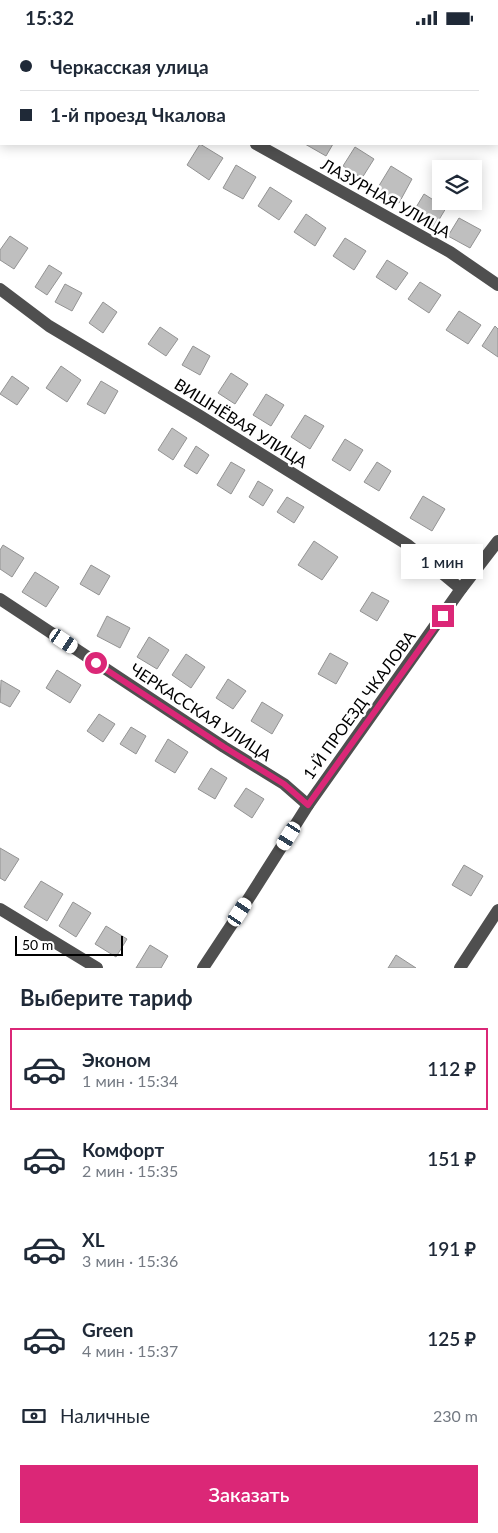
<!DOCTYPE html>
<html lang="ru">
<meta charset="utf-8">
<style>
:root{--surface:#fff;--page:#f6f6f7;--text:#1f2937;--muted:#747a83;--line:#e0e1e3;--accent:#db2777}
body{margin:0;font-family:Lato,sans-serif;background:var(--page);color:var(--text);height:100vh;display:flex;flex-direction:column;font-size:19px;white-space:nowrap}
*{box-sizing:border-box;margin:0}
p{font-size:16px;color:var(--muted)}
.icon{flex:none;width:28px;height:28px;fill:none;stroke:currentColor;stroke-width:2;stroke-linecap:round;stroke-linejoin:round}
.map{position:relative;height:933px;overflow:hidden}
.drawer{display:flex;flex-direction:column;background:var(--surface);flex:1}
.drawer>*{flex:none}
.banner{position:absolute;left:0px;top:0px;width:499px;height:110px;box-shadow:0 2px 12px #0003;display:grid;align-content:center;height:110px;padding:0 20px;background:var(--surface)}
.controls{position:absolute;left:432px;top:125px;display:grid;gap:10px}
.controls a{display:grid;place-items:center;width:50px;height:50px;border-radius:0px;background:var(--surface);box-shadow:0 2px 12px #0003;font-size:25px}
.scale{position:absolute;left:15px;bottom:12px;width:108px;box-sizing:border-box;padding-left:5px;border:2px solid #000;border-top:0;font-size:14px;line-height:18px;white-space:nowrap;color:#000;-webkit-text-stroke:4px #fff;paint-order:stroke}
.end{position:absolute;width:22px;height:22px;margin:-11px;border:6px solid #db2777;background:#fff;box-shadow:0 0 0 2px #fff}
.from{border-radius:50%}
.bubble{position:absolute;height:35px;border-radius:0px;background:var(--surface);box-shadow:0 2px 12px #0003;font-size:16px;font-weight:600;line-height:35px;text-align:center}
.car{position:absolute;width:15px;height:30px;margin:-15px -8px;border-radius:6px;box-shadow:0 0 4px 1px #0007;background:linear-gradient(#fff 24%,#345 0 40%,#fff 0 76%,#345 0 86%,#fff 0)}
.banner b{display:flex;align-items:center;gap:18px;height:48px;font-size:19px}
.banner b+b{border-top:1px solid var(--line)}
.banner i{width:12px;height:12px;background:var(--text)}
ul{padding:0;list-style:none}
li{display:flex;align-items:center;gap:15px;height:82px;margin:0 10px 8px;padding:0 10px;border:2px solid transparent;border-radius:0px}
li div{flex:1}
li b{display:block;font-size:19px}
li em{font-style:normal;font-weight:600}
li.active{border-color:var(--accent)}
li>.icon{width:45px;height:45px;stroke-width:1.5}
h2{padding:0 20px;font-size:22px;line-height:60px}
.pay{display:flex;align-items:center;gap:12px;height:55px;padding:0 20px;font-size:19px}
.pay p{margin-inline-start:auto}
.cta{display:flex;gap:10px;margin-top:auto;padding:10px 20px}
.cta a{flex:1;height:58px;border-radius:0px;background:var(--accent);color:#fff;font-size:20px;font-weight:600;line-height:58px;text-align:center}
.status{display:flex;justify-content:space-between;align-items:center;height:35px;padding:0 25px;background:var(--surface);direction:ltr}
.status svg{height:14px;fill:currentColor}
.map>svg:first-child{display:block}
</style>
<div class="status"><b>15:32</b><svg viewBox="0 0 49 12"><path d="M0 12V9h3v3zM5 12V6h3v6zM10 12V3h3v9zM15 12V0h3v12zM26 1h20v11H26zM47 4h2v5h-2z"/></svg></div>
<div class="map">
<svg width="498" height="933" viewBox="0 0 498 933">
<rect width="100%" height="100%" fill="#fff"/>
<g fill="#bfbfbf" stroke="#939393">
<polygon points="200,109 223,123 209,145 187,130"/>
<polygon points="305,109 333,109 326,121"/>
<polygon points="355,112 374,124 362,143 343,131"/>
<polygon points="236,130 256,142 243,164 223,153"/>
<polygon points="391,131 412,144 399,168 377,154"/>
<polygon points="270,152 292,166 279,185 258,171"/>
<polygon points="424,159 446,173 434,193 412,179"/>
<polygon points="306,179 326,193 315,211 294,197"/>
<polygon points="459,183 481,195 470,213 448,201"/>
<polygon points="10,201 28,213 14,234 0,225 0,215"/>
<polygon points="345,203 366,216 354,235 333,221"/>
<polygon points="387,225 408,238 396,255 376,242"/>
<polygon points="49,230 62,238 47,260 35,252"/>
<polygon points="420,247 441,260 429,278 408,264"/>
<polygon points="65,249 82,258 72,276 55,267"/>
<polygon points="103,267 117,277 103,298 89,288"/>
<polygon points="459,276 481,290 468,309 446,295"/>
<polygon points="495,291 498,294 498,322 482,311"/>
<polygon points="160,292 178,304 166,321 148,309"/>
<polygon points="193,311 210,321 200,340 182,330"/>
<polygon points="61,331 81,345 67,367 46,353"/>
<polygon points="231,338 248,349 235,369 218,358"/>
<polygon points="12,341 29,353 17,370 0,359"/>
<polygon points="101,346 118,356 105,379 87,369"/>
<polygon points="266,359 284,370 271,391 253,380"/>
<polygon points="305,380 324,391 310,414 291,402"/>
<polygon points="172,393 187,403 173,425 158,415"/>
<polygon points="345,404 363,415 350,436 332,425"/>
<polygon points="196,411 209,420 197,439 184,431"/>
<polygon points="231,427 245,435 231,459 217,450"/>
<polygon points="377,427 391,436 379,456 364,447"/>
<polygon points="258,446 273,455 263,471 249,462"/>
<polygon points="423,461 445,474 432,496 410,483"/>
<polygon points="287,462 304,472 294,488 277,477"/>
<polygon points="314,506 338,522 322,545 298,530"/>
<polygon points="3,510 24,523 12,542 0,534 0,515"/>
<polygon points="91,530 110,541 99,560 80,549"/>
<polygon points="35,537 59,552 46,572 22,557"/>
<polygon points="372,557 389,566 377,586 360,576"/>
<polygon points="107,581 130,593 120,613 97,601"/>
<polygon points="149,602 169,615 157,634 137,622"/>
<polygon points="330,618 348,628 336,649 318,639"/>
<polygon points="186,619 205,632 191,653 172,640"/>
<polygon points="57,635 81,650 70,668 46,653"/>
<polygon points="228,644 246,656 233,674 216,663"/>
<polygon points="1,645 20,656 10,672 0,667"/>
<polygon points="262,667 283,680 272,699 251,686"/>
<polygon points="99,679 115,689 103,707 87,696"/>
<polygon points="131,692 146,701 136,719 120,709"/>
<polygon points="168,704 188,717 175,738 155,726"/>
<polygon points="211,733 227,743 215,764 198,754"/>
<polygon points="246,753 264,764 252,783 234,771"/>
<polygon points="0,813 19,824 5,846 0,843"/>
<polygon points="464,830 483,841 471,861 452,850"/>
<polygon points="41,846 63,859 47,886 24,872"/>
<polygon points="73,867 91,878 76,902 59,891"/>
<polygon points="106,891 127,904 116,922 95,909"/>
<polygon points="150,910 168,921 161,933 136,933"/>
<polygon points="396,920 416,933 388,933"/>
</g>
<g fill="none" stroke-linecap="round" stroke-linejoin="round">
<g stroke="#4f4f4f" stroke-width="12">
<polyline points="80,0 82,1"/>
<polyline points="256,109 450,217 498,250"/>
<polyline points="0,254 49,291 200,381 408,510 461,554"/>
<polyline points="0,564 224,712 284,749 308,770"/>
<polyline points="0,874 97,933"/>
<polyline points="203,933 240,877 308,770 461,554 498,506"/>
<polyline points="460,933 498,875"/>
</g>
</g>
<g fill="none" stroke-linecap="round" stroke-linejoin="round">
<polyline stroke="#db2777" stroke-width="6" points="96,628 224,712 284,749 308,770 443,581"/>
</g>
<g text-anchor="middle" stroke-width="5" stroke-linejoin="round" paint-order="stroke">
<g font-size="16" fill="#000" stroke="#fff">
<text transform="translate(386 163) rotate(29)" y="6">ЛАЗУРНАЯ УЛИЦА</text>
<text transform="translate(241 388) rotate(32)" y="6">ВИШНЁВАЯ УЛИЦА</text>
<text transform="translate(359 670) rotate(-54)" y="6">1-Й ПРОЕЗД ЧКАЛОВА</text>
<text transform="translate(201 677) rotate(33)" y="6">ЧЕРКАССКАЯ УЛИЦА</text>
</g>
</g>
</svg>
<div class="controls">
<a><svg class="icon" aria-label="layers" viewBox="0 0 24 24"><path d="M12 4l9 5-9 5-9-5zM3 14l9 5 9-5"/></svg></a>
</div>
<div class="scale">50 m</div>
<i class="end from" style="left:96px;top:628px"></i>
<i class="end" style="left:443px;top:581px"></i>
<div class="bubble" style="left:401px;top:509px;width:82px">1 мин</div>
<i class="car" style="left:64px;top:606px;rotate:124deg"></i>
<i class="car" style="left:289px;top:801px;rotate:212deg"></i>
<i class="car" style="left:240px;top:877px;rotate:33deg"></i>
<div class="banner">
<b><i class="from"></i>Черкасская улица</b>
<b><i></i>1-й проезд Чкалова</b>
</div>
</div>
<section class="drawer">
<h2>Выберите тариф</h2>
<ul>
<li class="active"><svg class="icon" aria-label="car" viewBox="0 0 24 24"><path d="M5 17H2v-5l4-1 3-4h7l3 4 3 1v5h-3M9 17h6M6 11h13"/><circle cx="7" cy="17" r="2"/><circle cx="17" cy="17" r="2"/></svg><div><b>Эконом</b><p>1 мин · 15:34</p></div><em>112 ₽</em></li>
<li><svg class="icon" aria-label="car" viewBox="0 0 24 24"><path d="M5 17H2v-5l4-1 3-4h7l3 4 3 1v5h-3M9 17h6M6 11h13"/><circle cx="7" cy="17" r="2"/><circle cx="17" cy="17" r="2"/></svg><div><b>Комфорт</b><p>2 мин · 15:35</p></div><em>151 ₽</em></li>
<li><svg class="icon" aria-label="car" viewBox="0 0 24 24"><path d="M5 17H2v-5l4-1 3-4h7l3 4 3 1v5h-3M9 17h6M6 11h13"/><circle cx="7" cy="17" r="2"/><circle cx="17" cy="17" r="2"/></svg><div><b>XL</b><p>3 мин · 15:36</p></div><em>191 ₽</em></li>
<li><svg class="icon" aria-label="car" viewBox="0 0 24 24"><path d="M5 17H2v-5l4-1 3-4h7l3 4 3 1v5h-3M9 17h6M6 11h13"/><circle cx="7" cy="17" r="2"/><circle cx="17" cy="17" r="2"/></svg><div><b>Green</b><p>4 мин · 15:37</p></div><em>125 ₽</em></li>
</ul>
<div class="pay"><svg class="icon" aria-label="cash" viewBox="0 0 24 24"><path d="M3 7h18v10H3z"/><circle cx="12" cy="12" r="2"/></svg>Наличные<p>230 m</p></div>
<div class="cta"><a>Заказать</a></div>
</section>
